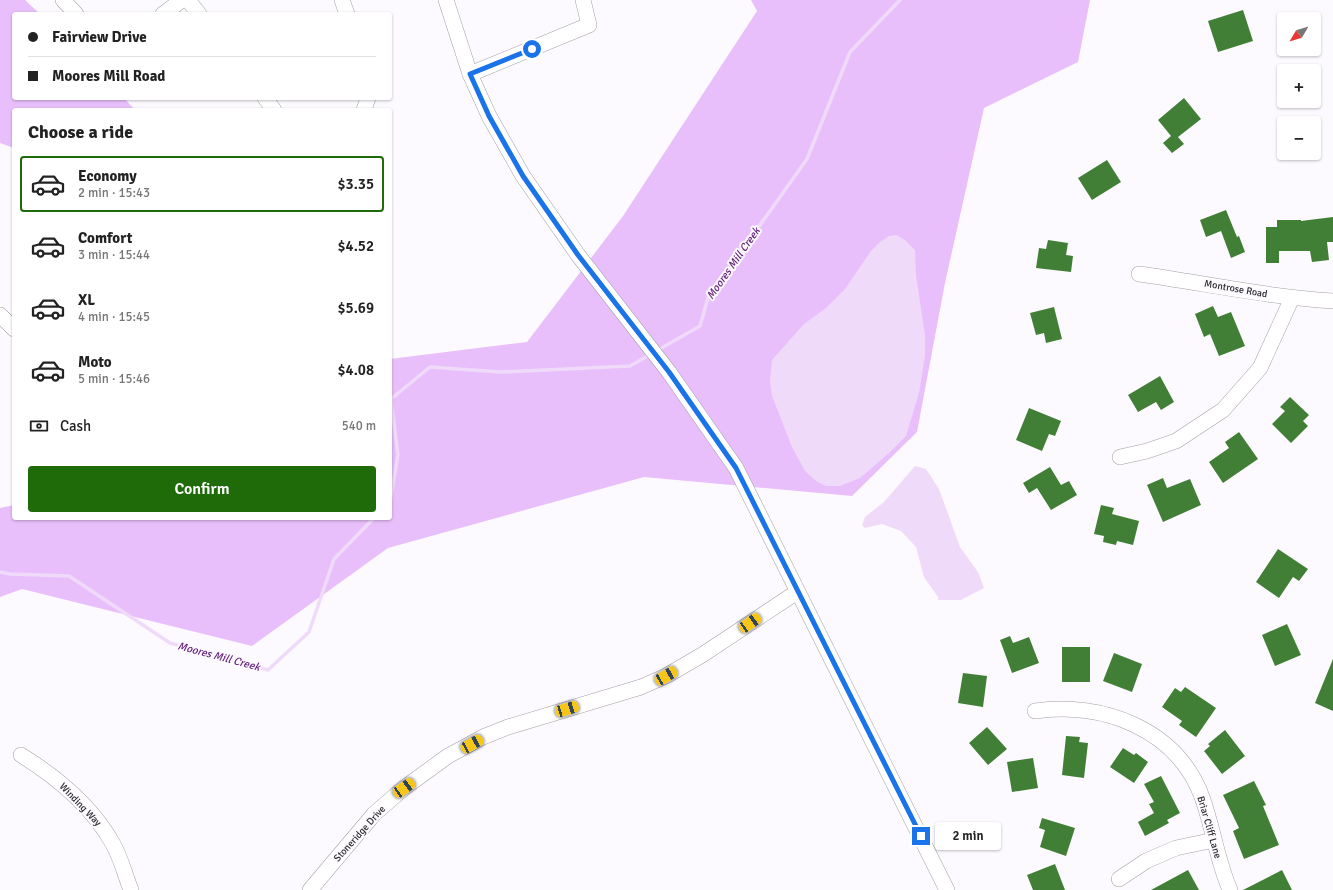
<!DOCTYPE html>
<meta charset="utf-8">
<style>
:root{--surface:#fff;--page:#f6f6f6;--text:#222;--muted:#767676;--line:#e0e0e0;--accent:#1f6a09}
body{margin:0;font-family:Signika,sans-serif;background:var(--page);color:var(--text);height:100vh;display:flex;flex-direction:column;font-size:15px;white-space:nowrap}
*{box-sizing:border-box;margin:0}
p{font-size:13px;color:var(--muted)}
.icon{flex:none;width:22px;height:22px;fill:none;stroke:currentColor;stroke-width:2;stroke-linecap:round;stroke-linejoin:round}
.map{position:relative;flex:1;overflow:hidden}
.sheet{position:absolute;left:12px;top:108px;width:380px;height:412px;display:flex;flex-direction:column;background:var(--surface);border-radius:4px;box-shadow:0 1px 3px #0004}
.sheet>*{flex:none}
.top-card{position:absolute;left:12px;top:12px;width:380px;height:88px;border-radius:4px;box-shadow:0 1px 3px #0004;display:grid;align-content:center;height:88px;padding:0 16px;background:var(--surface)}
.needle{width:26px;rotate:232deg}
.tools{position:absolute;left:1277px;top:12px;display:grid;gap:8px}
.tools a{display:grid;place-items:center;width:44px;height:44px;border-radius:4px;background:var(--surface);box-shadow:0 1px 3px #0004;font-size:20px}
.end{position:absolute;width:18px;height:18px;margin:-9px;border:5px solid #1a73e8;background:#fff;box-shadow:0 0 0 2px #fff}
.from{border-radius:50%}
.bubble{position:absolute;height:28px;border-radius:4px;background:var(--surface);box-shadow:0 1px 3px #0004;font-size:13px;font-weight:600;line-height:28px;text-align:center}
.car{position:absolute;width:12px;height:24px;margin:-12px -6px;border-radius:5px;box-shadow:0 0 3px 1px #0007;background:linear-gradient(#f5c518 24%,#345 0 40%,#f5c518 0 76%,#345 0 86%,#f5c518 0)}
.top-card b{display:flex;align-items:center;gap:14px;height:38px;font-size:15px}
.top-card b+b{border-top:1px solid var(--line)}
.top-card i{width:10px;height:10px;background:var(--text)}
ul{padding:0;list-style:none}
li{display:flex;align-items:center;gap:12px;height:56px;margin:0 8px 6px;padding:0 8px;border:2px solid transparent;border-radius:4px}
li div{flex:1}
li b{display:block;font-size:15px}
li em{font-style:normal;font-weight:600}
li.selected{border-color:var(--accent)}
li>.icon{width:36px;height:36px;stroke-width:1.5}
h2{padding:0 16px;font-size:18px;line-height:48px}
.pay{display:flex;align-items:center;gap:10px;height:44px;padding:0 16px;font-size:15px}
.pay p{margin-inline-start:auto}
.action{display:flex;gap:8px;margin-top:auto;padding:8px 16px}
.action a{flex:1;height:46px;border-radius:4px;background:var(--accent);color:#fff;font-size:16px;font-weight:600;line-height:46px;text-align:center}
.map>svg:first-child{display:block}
</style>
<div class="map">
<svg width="1333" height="890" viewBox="0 0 1333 890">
<rect width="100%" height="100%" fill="#fdfaff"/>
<g fill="#e8bffa">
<polygon points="0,0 25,0 40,14 14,14 14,98 124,98 135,110 14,110 14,148 0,143"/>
<polygon points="751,0 1090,0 1078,62 984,108 945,283 917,432 852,496 644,477 388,548 252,646 22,589 0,597 0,508 14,505 14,518 390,518 390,359 527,342 623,216 757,11"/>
</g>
<g fill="#f0dafa">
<polygon points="896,235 905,240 915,250 916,275 925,335 925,356 919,393 906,436 889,453 860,478 840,486 826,486 816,481 805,471 792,447 772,396 770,382 772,360 804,324 826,308 845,289 871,251 880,242 889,236"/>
<polygon points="915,466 926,469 939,489 960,547 978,572 984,588 961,600 938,600 938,597 924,577 916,547 901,531 882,524 865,528 862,525 865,517 884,502"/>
</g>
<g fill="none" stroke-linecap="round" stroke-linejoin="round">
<g stroke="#f0dafa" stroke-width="3.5">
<polyline points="658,350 700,326 708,298 807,159 850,52 900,0"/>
<polyline points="390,502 398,455 391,399 430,367 500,372 630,366 651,354"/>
<polyline points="0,572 10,574 69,576 170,643 268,670 309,632 334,559 374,518"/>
</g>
</g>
<g fill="#427f36">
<polygon points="1243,10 1253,41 1218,52 1208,21"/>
<polygon points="1184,98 1201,119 1178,137 1184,144 1172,153 1163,143 1171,136 1158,120"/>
<polygon points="1107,160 1121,182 1092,200 1078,178"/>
<polygon points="1226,210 1237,237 1239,236 1245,252 1231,258 1221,231 1206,237 1200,220"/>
<polygon points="1333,217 1333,242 1327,242 1329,260 1312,262 1310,251 1279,251 1279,263 1266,263 1266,227 1277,227 1277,220 1301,220 1301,221"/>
<polygon points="1048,240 1068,243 1066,255 1073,256 1071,272 1036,268 1039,248 1046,249"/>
<polygon points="1213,306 1218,317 1231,312 1245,346 1219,356 1210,334 1204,337 1195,314"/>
<polygon points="1054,307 1062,339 1046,343 1044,333 1036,335 1030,313"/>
<polygon points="1160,376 1174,402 1161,410 1156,402 1138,412 1128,395"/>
<polygon points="1290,397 1309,415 1303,421 1308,426 1291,443 1272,424 1285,411 1280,407"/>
<polygon points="1029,408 1061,421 1055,436 1049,434 1042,451 1016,440"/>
<polygon points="1239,432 1258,459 1223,483 1209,462 1229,448 1225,442"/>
<polygon points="1050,467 1061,485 1069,481 1077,495 1051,510 1037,488 1029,493 1023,483"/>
<polygon points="1163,478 1167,488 1190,479 1201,505 1163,522 1147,485"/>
<polygon points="1101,505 1114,508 1112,514 1139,521 1133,545 1117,541 1116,545 1103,542 1104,536 1094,534"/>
<polygon points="1278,549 1308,569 1299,581 1293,577 1279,598 1256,582"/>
<polygon points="1287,624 1301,655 1275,666 1262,635"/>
<polygon points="1010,636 1013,643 1029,637 1039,663 1012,673 1000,640"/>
<rect x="1062" y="647" width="28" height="35"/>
<polygon points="1114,653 1142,664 1132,692 1103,681"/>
<polygon points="1333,659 1333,711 1315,703"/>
<polygon points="963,673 987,676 983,707 958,703"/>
<polygon points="1185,687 1216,708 1196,737 1179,725 1182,721 1162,707 1175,688 1181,692"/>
<polygon points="987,727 1007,749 988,765 969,743"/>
<polygon points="1225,730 1245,756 1222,774 1204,751 1210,746 1208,744"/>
<polygon points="1066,736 1080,737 1079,742 1088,743 1084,778 1062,775"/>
<polygon points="1123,748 1134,755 1136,753 1148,762 1134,783 1110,767"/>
<polygon points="1033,758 1038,788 1012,792 1007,762"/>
<polygon points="1161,776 1180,813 1167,820 1169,823 1145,836 1138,822 1154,813 1149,804 1154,802 1144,784"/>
<polygon points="1254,781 1266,805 1263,806 1279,845 1244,859 1233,831 1239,828 1223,795"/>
<polygon points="1042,818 1075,828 1066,856 1040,847 1045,830 1039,828"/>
<polygon points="1055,864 1065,890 1033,890 1027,875"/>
<polygon points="1188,870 1199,890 1151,890"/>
<polygon points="1282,870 1292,890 1243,890"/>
</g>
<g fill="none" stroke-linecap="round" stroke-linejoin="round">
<g stroke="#a4a0a6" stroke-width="16">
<g id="minor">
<polyline points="63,0 76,14"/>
<polyline points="188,0 199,14"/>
<polyline points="342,0 347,14"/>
<polyline points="446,0 470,74 489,116 523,176 578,255 669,372 736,468 947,890"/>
<polyline points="163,14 182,0"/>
<polyline points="470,74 589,25 583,0"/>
<polyline points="265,98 274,110"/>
<polyline points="364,110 368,98"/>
<path d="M 1139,274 C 1204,283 1268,297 1333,301"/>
<polyline points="0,315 14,329"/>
<polyline points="1120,457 1147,451 1176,441 1223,410 1260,368 1292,298"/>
<path d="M 1035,711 C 1102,701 1177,729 1202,797 C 1213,827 1217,860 1230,890"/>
<path d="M 21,755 C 58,778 92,806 113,844 C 121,858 125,875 131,890"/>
<polyline points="1119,879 1146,861 1176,848 1214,840"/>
<polyline points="310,890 374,814 404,788 448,756 483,737 508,727 641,687 666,676 702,655 797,592"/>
</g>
</g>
<use href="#minor" stroke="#fff" stroke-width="15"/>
</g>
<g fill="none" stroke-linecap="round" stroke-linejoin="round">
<polyline stroke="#1a73e8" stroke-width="5" points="532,49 470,74 489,116 523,176 578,255 669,372 736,468 921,836"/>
</g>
<g text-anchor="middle" stroke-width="4" stroke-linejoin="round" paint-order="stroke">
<g font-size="10" fill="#2a292b" stroke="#fdfaff">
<text transform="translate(1236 288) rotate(10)" y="4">Montrose Road</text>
<text transform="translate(81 804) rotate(46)" y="4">Winding Way</text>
<text transform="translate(1210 827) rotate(74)" y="4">Briar Cliff Lane</text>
<text transform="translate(359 833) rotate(-48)" y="4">Stoneridge Drive</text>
</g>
<g font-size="11" font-style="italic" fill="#64207b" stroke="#fdfaff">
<text transform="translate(733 263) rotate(-55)" y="4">Moores Mill Creek</text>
<text transform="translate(219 656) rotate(15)" y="4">Moores Mill Creek</text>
</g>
</g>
</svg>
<div class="tools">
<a><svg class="needle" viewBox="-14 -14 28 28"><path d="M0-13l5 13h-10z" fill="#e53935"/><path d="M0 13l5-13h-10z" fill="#767676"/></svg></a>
<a>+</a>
<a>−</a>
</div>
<i class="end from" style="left:532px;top:49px"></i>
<i class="end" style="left:921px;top:836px"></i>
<div class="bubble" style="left:935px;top:822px;width:66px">2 min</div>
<i class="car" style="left:750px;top:623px;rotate:56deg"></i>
<i class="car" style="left:666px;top:676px;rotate:60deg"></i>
<i class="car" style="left:567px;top:709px;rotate:73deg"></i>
<i class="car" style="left:472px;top:744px;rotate:61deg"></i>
<i class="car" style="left:404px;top:788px;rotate:55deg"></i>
<div class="top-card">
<b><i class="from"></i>Fairview Drive</b>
<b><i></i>Moores Mill Road</b>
</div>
<section class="sheet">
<h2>Choose a ride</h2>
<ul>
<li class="selected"><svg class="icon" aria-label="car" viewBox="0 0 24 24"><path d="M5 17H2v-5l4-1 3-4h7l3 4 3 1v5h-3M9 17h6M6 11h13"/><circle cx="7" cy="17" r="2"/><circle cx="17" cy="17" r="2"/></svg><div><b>Economy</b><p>2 min · 15:43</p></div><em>$3.35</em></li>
<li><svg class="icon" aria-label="car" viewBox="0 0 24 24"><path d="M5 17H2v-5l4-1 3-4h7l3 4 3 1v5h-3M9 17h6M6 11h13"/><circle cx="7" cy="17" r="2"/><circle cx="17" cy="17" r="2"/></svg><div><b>Comfort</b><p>3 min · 15:44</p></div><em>$4.52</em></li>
<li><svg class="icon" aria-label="car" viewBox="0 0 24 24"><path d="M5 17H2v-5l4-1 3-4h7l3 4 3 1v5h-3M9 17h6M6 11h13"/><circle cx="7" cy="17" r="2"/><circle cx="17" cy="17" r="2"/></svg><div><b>XL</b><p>4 min · 15:45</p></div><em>$5.69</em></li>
<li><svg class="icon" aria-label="car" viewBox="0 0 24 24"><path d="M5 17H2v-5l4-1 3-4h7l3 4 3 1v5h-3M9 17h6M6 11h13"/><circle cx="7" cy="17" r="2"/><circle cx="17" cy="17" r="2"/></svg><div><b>Moto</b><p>5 min · 15:46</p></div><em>$4.08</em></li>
</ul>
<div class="pay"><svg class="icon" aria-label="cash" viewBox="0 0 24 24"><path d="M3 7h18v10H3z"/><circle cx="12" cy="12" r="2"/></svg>Cash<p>540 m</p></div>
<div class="action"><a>Confirm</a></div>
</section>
</div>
